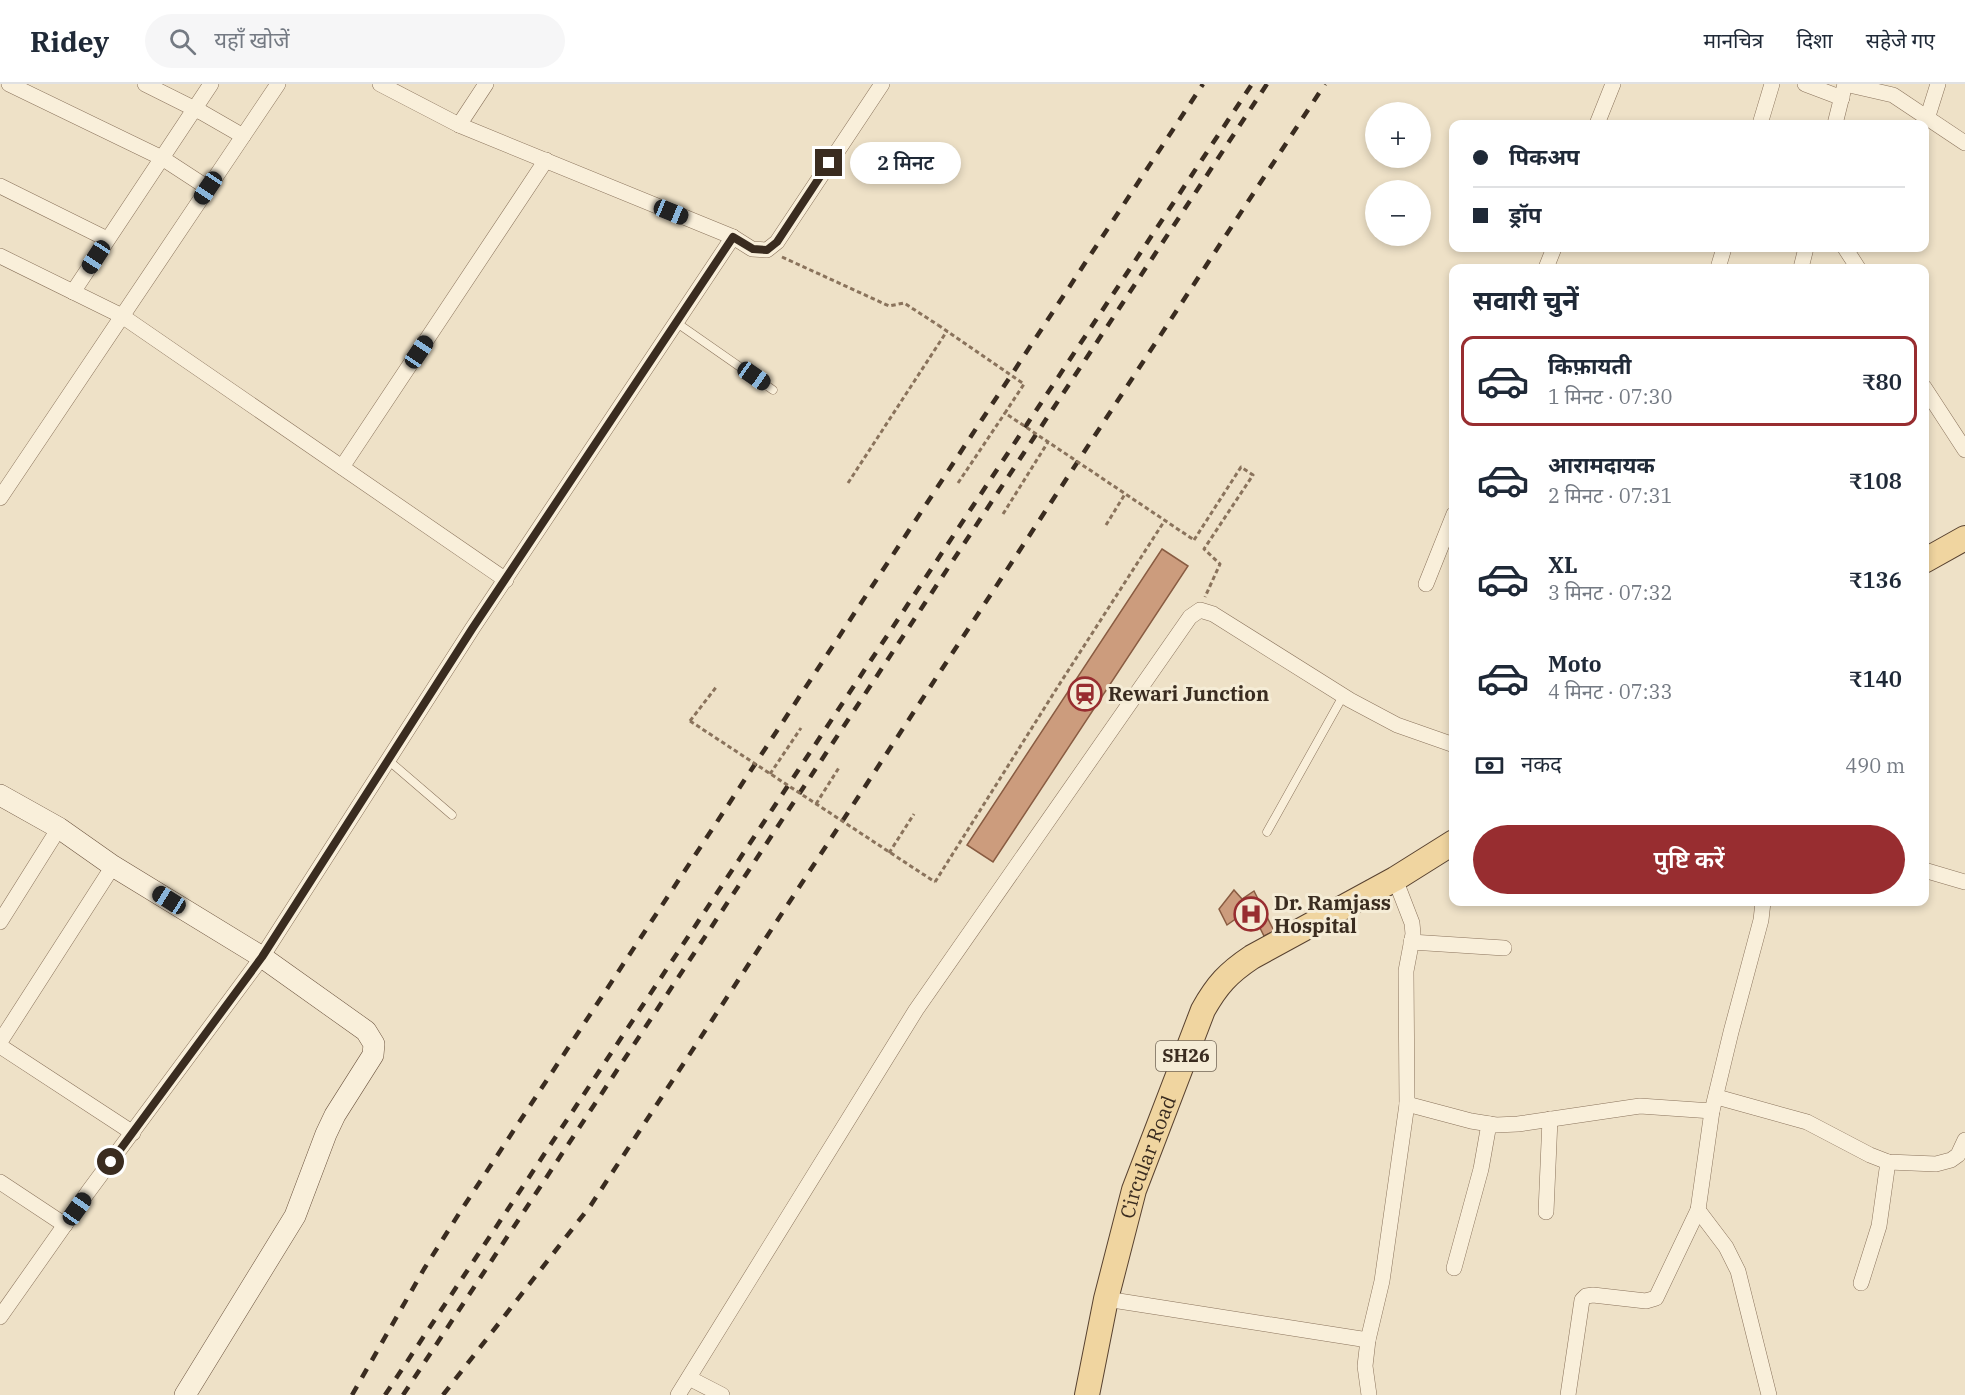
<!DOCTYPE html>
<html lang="hi">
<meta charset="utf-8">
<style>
:root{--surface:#fff;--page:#f6f6f7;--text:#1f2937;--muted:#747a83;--line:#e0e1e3;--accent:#982d30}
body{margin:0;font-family:"IBM Plex Serif","Noto Sans Devanagari",serif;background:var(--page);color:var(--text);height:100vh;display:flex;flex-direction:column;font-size:22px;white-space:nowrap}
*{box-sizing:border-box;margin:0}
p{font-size:20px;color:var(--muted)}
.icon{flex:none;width:33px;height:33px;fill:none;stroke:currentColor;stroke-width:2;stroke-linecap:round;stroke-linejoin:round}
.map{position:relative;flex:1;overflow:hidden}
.side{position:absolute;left:1449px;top:180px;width:480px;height:642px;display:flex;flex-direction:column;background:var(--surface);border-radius:12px;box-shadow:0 3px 9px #0003}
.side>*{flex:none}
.guide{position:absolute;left:1449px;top:36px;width:480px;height:132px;border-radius:12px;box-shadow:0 3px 9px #0003;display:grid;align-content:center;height:132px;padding:0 24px;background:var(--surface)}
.fabs{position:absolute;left:1365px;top:18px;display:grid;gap:12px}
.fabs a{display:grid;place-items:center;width:66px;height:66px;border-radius:50%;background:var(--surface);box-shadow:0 3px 9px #0003;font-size:30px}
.end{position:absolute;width:27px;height:27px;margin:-14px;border:8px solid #3a2c20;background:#fff;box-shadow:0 0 0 3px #fff}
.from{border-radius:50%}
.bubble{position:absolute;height:42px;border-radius:21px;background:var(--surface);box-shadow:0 3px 9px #0003;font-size:20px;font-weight:600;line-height:42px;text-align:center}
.car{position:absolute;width:18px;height:36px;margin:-18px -9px;border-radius:8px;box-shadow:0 0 4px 2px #0007;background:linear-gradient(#222 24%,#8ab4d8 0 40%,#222 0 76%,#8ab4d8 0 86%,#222 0)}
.guide b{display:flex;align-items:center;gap:21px;height:57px;font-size:22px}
.guide b+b{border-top:2px solid var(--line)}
.guide i{width:15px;height:15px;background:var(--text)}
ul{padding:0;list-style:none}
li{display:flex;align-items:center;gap:18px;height:90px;margin:0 12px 9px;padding:0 12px;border:3px solid transparent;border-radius:12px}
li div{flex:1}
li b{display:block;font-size:22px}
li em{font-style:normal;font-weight:600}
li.current{border-color:var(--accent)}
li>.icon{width:54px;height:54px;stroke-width:1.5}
h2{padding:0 24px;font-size:27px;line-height:72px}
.pay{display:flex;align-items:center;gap:15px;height:66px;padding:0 24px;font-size:22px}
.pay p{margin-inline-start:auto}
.button{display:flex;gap:12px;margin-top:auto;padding:12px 24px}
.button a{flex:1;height:69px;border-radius:36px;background:var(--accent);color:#fff;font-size:24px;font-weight:600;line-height:69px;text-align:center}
header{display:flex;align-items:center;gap:36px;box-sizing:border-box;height:84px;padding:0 30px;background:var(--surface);border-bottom:2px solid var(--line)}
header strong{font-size:28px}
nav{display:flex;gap:33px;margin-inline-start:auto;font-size:21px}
.search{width:420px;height:54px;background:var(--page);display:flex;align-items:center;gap:15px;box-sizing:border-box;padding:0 21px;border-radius:33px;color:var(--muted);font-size:22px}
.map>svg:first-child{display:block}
</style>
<header>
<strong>Ridey</strong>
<div class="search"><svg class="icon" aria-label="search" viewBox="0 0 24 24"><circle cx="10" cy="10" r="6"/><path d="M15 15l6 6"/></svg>यहाँ खोजें</div>
<nav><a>मानचित्र</a><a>दिशा</a><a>सहेजे गए</a></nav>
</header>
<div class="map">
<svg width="1965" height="1311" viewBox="0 0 1965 1311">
<rect width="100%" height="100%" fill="#eee1c7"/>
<g fill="#cc9c7d" stroke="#895c42" stroke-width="1.5">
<polygon points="1162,465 1188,482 993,778 967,761"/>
<polygon points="1234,806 1242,815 1254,807 1274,847 1264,852 1257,838 1245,844 1240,832 1227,841 1219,825"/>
</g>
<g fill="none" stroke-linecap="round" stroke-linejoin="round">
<g stroke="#8a735c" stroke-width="9">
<g id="lane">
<polyline points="677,239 773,306"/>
<polyline points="388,676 452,731"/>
<polyline points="1267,748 1343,612"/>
</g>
</g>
<g stroke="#8a735c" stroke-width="16">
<g id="street">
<polyline points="9,0 162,74 208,104"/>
<polyline points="145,0 203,29 243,52"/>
<polyline points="380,0 459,41 733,153 752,165 767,166 777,158 882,0"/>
<polyline points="1805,0 1842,14"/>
<polyline points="1845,0 1893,11 1965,59"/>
<polyline points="1927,35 1938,0"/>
<polyline points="1597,40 1613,0"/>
<polyline points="1760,40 1772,0"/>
<polyline points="1835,40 1845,0"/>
<polyline points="459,41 486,0"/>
<polyline points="0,102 107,155"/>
<polyline points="1845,164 1858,184"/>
<polyline points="0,172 122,232 506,496"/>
<polyline points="1546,184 1554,164"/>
<polyline points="1718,184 1724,164"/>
<polyline points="1801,184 1806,164"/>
<polyline points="73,208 211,0"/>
<polyline points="1924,303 1965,366"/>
<polyline points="342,383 546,76"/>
<polyline points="0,414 278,0"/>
<polyline points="1426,500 1454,430"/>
<polyline points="1924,786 1965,798"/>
<polyline points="0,838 59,744"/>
<polyline points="1411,858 1504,864"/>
<polyline points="0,958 113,782"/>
<polyline points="0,962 133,1049"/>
<polyline points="1717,1013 1807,1038 1870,1071 1888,1078 1936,1080 1951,1076 1958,1071 1965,1056"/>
<polyline points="1407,1020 1471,1037 1496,1041 1518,1040 1640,1022 1712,1027"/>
<polyline points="0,1098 65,1141"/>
<polyline points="1698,1126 1726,1163 1738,1187 1769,1311"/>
<polyline points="1546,1128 1550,1035"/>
<polyline points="1454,1184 1481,1085 1489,1040"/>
<polyline points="1861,1199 1879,1142 1888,1078"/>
<polyline points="1106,1215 1368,1256"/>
<polyline points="0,1233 88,1108 262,873 472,545 733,153"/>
<polyline points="689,1294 722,1311"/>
<polyline points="678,1311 916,926 1190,533 1200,526 1213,530 1350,616 1397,641 1454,661"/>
<polyline points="1369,1311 1365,1282 1368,1256 1382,1197 1407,1020 1406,887 1413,850 1412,839 1395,795"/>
<polyline points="1568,1311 1582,1216 1586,1212 1593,1211 1646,1217 1656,1214 1698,1126 1712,1027 1731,948 1761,836 1763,818"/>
</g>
</g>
<g stroke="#6c543f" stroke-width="22">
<polyline id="secondary" points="0,711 59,744 113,782 262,873 366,947 374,960 373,971 335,1031 326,1050 295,1132 185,1311"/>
</g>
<g stroke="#584230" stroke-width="26">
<g id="primary">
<polyline points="1924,477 1965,454"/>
<path id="s1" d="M 1087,1311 L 1106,1215 L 1134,1106 L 1203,926 C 1217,901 1228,889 1252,873 L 1395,795 L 1454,758"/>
</g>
</g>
<g stroke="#8a735c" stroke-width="3" stroke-dasharray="4.5 3" stroke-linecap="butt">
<polyline points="782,173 889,222 904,219 938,241"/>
<polyline points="848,399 947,247"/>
<polyline points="958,399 1005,329"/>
<polyline points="1003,430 1048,358"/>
<polyline points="1106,441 1125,410"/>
<polyline points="1194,456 1241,383 1253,391 1204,465 1220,480 1205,513"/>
<polyline points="690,637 717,602"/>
<polyline points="770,690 801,644"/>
<polyline points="816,720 840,682"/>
<polyline points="889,769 914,730"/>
<polyline points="935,798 1057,604 1165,436"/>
</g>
<use href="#lane" stroke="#f9efda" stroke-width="8"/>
<use href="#street" stroke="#f9efda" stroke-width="15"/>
<use href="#secondary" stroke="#f9efda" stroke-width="21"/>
<use href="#primary" stroke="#f0d5a0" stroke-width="24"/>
<g stroke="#3a2c20" stroke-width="4.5" stroke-dasharray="10 10" stroke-linecap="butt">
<polyline points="352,1311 424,1185 460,1128 1203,0"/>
<polyline points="385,1311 1252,0"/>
<polyline points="403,1311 1267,0"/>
<polyline points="443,1311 591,1121 1325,0"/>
</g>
<g stroke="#8a735c" stroke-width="3" stroke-dasharray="4.5 3" stroke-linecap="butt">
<polyline points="938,241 1024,300 1005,329 1194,456"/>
<polyline points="690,637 935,798"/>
</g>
</g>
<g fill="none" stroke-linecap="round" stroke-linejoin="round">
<polyline stroke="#3a2c20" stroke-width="8" points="111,1078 262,873 472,545 733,153 753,165 767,166 777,158 829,79"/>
</g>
<defs>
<g id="station-ring" transform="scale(1.725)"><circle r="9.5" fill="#f5ecd6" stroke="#982d30" stroke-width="1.5"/><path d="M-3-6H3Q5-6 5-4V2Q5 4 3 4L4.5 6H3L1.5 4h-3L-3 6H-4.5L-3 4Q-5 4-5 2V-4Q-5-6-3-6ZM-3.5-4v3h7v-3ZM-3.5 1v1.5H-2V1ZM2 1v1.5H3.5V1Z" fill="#982d30"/></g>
<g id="hospital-ring" transform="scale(1.725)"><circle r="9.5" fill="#f5ecd6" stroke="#982d30" stroke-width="1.5"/><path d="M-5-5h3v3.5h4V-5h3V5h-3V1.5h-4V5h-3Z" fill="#982d30"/></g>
</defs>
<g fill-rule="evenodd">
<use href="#station-ring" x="1085" y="610"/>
<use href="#hospital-ring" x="1251" y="830"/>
</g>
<g text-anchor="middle" stroke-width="6" stroke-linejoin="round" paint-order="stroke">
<rect fill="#f5ecd6" stroke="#726657" stroke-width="1.5" x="1156" y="957" width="60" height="30" rx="4.5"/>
<g font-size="18" font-weight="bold" fill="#3a2c20">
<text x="1186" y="978">SH26</text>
</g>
<g font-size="20" font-weight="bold" fill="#3a2c20" stroke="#f5ecd6" text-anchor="start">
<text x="1108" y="617">Rewari Junction</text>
<text x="1274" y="826">Dr. Ramjass<tspan x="1274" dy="23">Hospital</tspan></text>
</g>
<g font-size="20" fill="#3a2c20" stroke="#f5ecd6">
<text dy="7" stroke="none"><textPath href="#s1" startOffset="246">Circular Road</textPath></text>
</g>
</g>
</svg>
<div class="fabs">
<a>+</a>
<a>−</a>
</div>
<i class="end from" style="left:111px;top:1078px"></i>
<i class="end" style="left:829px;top:79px"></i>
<div class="bubble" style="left:850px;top:58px;width:111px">2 मिनट</div>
<i class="car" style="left:208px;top:104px;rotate:214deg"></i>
<i class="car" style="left:671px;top:128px;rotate:112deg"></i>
<i class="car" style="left:96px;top:173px;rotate:213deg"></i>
<i class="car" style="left:419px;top:268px;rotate:34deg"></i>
<i class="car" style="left:754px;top:292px;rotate:125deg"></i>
<i class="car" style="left:169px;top:816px;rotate:302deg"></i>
<i class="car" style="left:77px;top:1125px;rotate:35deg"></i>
<div class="guide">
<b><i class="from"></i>पिकअप</b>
<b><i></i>ड्रॉप</b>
</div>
<section class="side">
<h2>सवारी चुनें</h2>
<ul>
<li class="current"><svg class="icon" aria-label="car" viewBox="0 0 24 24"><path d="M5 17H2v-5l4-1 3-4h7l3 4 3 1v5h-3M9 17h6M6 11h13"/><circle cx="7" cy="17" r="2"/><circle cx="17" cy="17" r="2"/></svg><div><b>किफ़ायती</b><p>1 मिनट · 07:30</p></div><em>₹80</em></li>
<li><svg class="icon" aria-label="car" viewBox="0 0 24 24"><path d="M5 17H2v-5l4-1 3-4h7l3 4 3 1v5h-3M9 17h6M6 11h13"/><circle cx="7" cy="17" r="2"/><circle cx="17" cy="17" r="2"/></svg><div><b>आरामदायक</b><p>2 मिनट · 07:31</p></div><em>₹108</em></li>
<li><svg class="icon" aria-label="car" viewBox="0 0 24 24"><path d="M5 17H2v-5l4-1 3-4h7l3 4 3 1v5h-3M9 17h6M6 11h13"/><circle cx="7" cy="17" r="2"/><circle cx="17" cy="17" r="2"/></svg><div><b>XL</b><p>3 मिनट · 07:32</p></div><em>₹136</em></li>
<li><svg class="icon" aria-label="car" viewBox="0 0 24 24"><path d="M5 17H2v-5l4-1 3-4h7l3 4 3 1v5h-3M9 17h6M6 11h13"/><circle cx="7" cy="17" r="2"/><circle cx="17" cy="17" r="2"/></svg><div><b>Moto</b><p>4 मिनट · 07:33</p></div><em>₹140</em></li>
</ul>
<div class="pay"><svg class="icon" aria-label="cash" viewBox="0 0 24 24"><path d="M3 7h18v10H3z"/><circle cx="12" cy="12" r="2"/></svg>नकद<p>490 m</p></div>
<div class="button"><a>पुष्टि करें</a></div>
</section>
</div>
